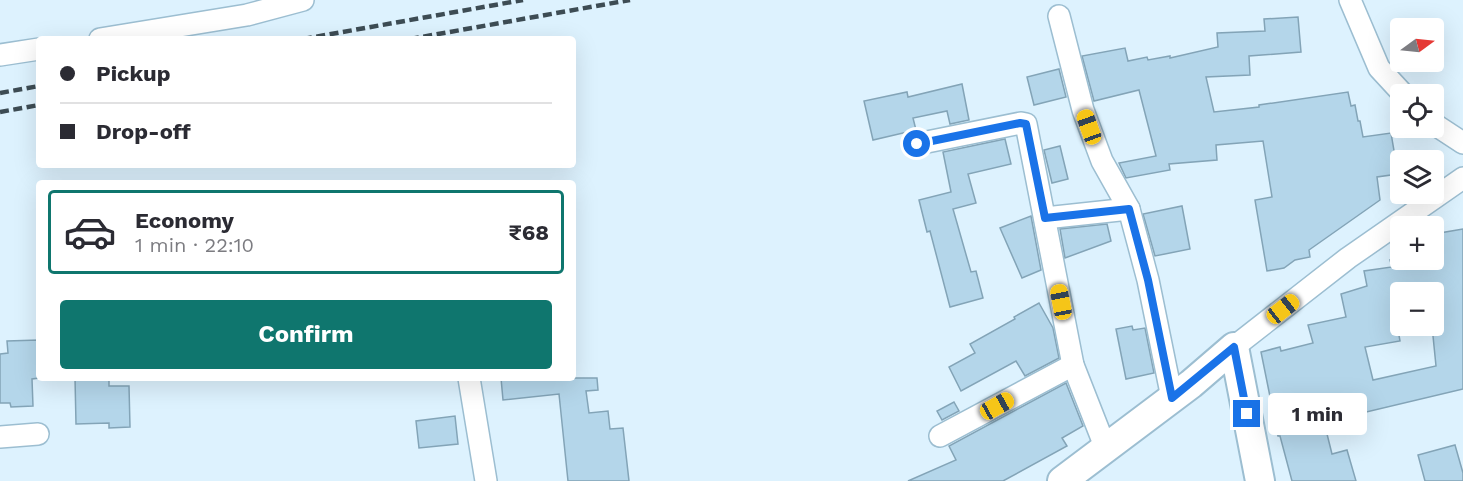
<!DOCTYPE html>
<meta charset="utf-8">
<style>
:root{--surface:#fff;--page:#f2f2f3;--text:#2b2b33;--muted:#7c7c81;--line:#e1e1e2;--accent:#0f766e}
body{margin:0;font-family:"Work Sans",sans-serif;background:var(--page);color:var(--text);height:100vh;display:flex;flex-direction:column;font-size:22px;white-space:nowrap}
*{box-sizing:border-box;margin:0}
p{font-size:20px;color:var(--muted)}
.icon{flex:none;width:33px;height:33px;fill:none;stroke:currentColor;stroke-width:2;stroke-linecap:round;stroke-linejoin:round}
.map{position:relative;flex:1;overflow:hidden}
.details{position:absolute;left:36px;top:180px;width:540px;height:201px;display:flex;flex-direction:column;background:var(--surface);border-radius:6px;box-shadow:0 6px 24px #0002}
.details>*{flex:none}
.banner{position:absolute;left:36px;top:36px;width:540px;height:132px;border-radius:6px;box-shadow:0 6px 24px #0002;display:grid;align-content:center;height:132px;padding:0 24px;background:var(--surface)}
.needle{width:39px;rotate:75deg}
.fabs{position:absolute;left:1390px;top:18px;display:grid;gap:12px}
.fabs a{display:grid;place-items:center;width:54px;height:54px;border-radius:6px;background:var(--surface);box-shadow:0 6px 24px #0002;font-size:30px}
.end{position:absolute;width:27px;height:27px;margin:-14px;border:8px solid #1a73e8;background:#fff;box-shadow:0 0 0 3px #fff}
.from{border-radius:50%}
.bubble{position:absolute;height:42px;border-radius:6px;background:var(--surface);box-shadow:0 6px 24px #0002;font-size:20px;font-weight:700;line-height:42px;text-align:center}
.car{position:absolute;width:18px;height:36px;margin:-18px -9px;border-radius:8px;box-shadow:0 0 4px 2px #0007;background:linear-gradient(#f5c518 24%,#345 0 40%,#f5c518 0 76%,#345 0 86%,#f5c518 0)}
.banner b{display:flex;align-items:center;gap:21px;height:57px;font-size:22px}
.banner b+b{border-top:2px solid var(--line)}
.banner i{width:15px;height:15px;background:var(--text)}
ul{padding:10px 0 0;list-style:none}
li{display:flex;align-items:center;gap:18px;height:84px;margin:0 12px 9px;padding:0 12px;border:3px solid var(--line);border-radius:6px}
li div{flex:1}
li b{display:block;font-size:22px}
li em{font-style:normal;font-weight:700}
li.selected{border-color:var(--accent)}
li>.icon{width:54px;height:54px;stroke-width:1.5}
.primary-button{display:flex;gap:12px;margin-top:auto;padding:12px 24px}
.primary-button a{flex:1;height:69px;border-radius:6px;background:var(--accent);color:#fff;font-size:24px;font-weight:700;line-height:69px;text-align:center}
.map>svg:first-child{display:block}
</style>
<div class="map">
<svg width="1463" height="481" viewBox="0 0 1463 481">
<rect width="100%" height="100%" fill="#ddf2fe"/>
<g fill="#b4d6ea" stroke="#83a4b7" stroke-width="1.5" fill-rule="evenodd">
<polygon points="1298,17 1301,52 1249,56 1250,75 1206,77 1214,112 1259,107 1259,105 1348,92 1351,106 1355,105 1358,121 1360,121 1363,137 1391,133 1398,174 1377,177 1380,200 1309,250 1310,257 1295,260 1284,268 1267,271 1255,200 1272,197 1263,141 1216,145 1217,160 1169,164 1170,170 1126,178 1119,163 1156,156 1139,90 1094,101 1082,56 1125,48 1128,61 1147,57 1148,60 1170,56 1170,58 1218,47 1217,33 1265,31 1264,19"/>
<polygon points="1059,69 1066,97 1034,105 1027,77"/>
<polygon points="962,84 969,120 950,124 947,111 913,118 916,130 873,140 864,101 907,92 908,97"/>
<polygon points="1005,139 1011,164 968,174 976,203 953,209 971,272 976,271 983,298 950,307 930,231 927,232 919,200 951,192 943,152"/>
<polygon points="1060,146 1068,179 1052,183 1044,150"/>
<polygon points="1182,206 1190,249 1155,256 1143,214"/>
<polygon points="1031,216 1041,270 1022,278 1000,228"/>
<polygon points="1107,224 1111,241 1065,258 1060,229"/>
<path d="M 1463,229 L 1463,389 L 1324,422 L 1332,454 L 1347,450 L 1356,481 L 1292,481 L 1280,436 L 1278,436 L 1261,352 L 1280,347 L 1281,351 L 1313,343 L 1308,325 L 1346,317 L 1341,294 L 1367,286 L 1364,271 L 1392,267 L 1390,260 L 1434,260 L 1434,234 ZM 1401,292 L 1434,292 L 1434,326 L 1432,326 L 1436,366 L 1373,380 L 1365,347 L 1400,341 L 1393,301 L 1401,300 Z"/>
<polygon points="1039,303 1053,328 1059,358 1025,376 1016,361 961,391 949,367 975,353 970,344 1015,319 1014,317"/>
<polygon points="1132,326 1133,330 1145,328 1154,373 1126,379 1116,329"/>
<polygon points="39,340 39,378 32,379 33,406 11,407 10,403 0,403 0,354 8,353 7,341"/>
<polygon points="75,378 109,378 109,386 129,386 130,427 109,428 109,423 76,424"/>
<polygon points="501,378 597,378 598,390 586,391 589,413 608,411 610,429 623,428 629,481 568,481 559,394 503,400"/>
<polygon points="1066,383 1083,426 1062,438 1067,446 1003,481 908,481 956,460 949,446"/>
<polygon points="954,402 959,411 942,420 937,411"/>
<polygon points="455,416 458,444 419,448 416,421"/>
<polygon points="1455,445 1463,473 1463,481 1425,481 1418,455"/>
</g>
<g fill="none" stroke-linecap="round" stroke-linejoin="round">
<g stroke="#9cbed1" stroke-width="24">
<g id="street">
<polyline points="1350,0 1379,68 1403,94"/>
<polyline points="1059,16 1083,110 1102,161 1129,209 1148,280 1172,398"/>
<polyline points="100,39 247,15 303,0"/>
<polyline points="0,55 39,49"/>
<polyline points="1434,124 1463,143"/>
<polyline points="917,144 1021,123 1026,124 1073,365 1106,449"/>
<polyline points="1045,218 1129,209"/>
<polyline points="1234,347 1348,258 1463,178"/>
<polyline points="469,378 486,481"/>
<polyline points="940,436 1073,365"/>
<polyline points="0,437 38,434"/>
</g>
</g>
<g stroke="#9cbed1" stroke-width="32">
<polyline id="secondary" points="1062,481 1191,384 1234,347 1260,481"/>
</g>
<use href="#street" stroke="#fff" stroke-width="21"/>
<use href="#secondary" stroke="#fff" stroke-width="28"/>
<g stroke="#3d4c54" stroke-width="4.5" stroke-dasharray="9 4.5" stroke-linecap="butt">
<polyline points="303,39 523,0"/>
<polyline points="410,39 630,0"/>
<polyline points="0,93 39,86"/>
<polyline points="0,112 39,105"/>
</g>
</g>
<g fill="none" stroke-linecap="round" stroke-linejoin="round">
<polyline stroke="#1a73e8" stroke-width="8" points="917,144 1020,123 1026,124 1045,218 1129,209 1148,280 1172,398 1234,347 1247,414"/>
</g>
</svg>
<div class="fabs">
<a><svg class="needle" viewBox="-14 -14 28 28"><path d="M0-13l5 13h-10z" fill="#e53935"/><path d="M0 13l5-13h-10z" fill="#7c7c81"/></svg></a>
<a><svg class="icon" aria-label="locate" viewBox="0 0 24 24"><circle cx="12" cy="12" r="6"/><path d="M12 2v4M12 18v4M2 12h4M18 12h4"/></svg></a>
<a><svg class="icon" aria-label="layers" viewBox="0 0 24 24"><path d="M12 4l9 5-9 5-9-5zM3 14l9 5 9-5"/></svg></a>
<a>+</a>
<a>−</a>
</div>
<i class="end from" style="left:917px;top:144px"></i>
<i class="end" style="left:1247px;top:414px"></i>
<div class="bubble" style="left:1268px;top:393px;width:99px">1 min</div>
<i class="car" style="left:1089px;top:127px;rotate:340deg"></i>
<i class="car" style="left:1061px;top:302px;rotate:349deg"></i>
<i class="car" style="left:1283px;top:309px;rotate:52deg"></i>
<i class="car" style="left:997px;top:406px;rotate:61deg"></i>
<div class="banner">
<b><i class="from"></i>Pickup</b>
<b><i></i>Drop-off</b>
</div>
<section class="details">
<ul>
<li class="selected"><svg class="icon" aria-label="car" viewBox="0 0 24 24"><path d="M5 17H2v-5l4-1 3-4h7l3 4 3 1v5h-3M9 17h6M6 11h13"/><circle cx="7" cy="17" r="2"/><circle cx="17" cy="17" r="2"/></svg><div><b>Economy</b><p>1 min · 22:10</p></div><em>₹68</em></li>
</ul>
<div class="primary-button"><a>Confirm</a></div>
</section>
</div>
